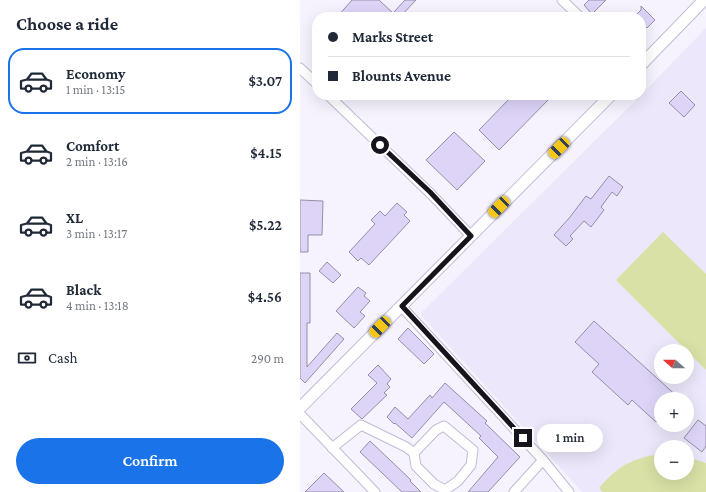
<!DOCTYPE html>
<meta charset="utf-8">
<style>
:root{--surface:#fff;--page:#f6f6f7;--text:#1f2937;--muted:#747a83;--line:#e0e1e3;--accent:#1a73e8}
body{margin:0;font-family:"Crimson Pro",serif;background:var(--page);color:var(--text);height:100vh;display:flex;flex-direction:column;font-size:15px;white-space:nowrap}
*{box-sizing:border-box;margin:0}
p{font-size:13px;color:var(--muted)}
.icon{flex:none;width:22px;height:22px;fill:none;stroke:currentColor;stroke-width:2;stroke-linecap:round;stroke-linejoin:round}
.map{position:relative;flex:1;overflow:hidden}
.side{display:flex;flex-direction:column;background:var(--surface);width:300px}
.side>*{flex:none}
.top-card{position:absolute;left:12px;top:12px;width:334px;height:88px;border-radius:16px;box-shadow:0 4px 16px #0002;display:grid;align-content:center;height:88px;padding:0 16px;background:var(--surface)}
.needle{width:26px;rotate:291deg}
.tools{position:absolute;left:354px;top:344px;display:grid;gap:8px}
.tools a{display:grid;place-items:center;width:40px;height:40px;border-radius:50%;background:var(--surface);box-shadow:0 4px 16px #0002;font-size:20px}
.end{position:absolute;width:18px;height:18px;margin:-9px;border:5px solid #17141d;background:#fff;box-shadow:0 0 0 2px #fff}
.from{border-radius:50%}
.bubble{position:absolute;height:28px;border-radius:14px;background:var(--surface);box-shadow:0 4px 16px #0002;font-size:13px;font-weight:600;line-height:28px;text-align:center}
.car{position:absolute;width:12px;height:24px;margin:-12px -6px;border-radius:5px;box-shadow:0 0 3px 1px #0007;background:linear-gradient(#f5c518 24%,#345 0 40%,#f5c518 0 76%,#345 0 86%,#f5c518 0)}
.top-card b{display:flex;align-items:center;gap:14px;height:38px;font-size:15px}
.top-card b+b{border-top:1px solid var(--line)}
.top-card i{width:10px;height:10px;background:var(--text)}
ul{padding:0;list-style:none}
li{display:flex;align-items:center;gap:12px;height:66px;margin:0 8px 6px;padding:0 8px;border:2px solid transparent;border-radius:16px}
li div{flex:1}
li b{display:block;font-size:15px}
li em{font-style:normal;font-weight:600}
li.current{border-color:var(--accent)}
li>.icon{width:36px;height:36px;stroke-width:1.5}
h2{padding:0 16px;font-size:18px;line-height:48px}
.pay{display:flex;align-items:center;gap:10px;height:44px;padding:0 16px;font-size:15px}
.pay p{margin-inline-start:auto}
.cta{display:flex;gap:8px;margin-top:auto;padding:8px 16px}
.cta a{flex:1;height:46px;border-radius:24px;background:var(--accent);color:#fff;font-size:16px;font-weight:600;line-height:46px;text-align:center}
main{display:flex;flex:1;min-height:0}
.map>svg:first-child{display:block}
</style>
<main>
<section class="side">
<h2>Choose a ride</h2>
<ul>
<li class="current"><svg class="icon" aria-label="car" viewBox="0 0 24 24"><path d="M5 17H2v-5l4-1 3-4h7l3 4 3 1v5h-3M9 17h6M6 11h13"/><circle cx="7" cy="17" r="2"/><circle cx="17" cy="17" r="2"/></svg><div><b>Economy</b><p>1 min · 13:15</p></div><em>$3.07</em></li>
<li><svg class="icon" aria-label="car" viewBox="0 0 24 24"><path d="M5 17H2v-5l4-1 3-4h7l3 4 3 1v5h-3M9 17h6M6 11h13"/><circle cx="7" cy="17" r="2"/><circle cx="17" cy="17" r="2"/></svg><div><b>Comfort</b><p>2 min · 13:16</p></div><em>$4.15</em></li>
<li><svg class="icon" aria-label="car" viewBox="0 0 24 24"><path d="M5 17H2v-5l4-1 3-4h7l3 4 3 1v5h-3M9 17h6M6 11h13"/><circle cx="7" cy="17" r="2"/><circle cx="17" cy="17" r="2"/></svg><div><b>XL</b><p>3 min · 13:17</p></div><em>$5.22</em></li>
<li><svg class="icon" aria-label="car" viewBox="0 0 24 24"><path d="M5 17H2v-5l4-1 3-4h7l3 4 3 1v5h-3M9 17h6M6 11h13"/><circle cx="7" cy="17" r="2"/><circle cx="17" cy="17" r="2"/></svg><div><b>Black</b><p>4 min · 13:18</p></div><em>$4.56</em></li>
</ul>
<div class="pay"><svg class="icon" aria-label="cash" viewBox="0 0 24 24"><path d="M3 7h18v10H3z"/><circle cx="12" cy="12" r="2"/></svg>Cash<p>290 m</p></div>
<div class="cta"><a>Confirm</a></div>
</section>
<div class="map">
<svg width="406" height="492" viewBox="0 0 406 492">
<rect width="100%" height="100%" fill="#f6f3fe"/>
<path fill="#ece7fa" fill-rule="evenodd" d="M 406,28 L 406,492 L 282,492 L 120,314 L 341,95 ZM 361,351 L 387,351 L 387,377 L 361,377 ZM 361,399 L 387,399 L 387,425 L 361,425 ZM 361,447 L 387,447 L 387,473 L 361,473 Z"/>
<g fill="#dae1a6">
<polygon points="363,232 406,274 406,370 316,280"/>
<path d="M 361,454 L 361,473 L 387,473 L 387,457 L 406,463 L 406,492 L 303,492 L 299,488 C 318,466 332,458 361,454 Z"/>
</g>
<g fill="#ded4f8" stroke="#958fa6">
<polygon points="52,0 79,0 93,13 105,0 116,0 100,17 37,17"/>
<polygon points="289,0 306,0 292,14 284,5"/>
<polygon points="341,6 355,20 347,28 341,22 341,17 334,17 341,10"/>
<polygon points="381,91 395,105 384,117 369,103"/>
<polygon points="213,95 253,95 199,150 179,130"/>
<polygon points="154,132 185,161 157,190 126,160"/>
<polygon points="309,176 323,187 317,196 312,192 301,207 304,210 291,227 284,221 270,236 273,239 266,246 254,235 270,217 286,196 291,199"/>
<polygon points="0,200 23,201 22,235 8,235 8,252 0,252"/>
<polygon points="97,203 107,212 104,215 110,221 69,265 61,258 58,261 49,252 75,224 71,220 80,211 85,216"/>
<polygon points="27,262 41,275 33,283 19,271"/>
<polygon points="0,273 10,273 10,323 7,323 7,367 37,333 44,339 5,383 0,378"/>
<polygon points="58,287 66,293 64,296 70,301 60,312 65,316 54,328 36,311"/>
<polygon points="294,321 380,399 361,399 361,417 356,422 332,400 328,405 292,372 299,364 275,342"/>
<polygon points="108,328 134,354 124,364 98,339"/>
<polygon points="78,365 91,379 87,384 90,387 84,393 87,395 62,419 51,409 77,383 68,375"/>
<polygon points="145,383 187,421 185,423 220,457 188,492 168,492 198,457 179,438 181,436 144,402 112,438 95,423 94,424 87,417 95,407 108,419 130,395 132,398"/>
<polygon points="398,420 406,426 406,446 402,452 384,438"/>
<polygon points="70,441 111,480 110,481 121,492 102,492 60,452"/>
<polygon points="24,473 44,492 5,492"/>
</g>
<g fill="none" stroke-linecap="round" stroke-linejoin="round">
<g stroke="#c2bcd4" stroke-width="11">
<g id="minor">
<polyline points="262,0 280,17"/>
<polyline points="0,68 17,84"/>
<polyline points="28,95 130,193 171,236"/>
<polyline points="101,306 243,460 269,492"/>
<polyline points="0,414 75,492"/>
<polyline points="32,448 61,425 106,447 114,453 116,466 134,484 145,490 158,481 171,465 173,450 144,426 136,430 114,453"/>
<polyline points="214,492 243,460"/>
</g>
</g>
<g stroke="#c2bcd4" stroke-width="13">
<g id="major">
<polyline points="341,65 404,0"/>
<polyline points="0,408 311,95"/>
</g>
</g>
<use href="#minor" stroke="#fff" stroke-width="9"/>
<use href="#major" stroke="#fff" stroke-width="11"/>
</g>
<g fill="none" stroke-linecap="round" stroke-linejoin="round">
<polyline stroke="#17141d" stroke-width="5" points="80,145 130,192 171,236 102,306 223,438"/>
</g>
</svg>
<div class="tools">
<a><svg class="needle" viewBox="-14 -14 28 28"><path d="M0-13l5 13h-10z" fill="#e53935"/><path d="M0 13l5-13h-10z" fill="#747a83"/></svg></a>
<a>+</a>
<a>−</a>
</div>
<i class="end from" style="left:80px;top:145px"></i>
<i class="end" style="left:223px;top:438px"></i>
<div class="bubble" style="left:237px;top:424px;width:66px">1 min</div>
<i class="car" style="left:259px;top:148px;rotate:225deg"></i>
<i class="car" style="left:199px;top:207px;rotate:225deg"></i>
<i class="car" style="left:80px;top:327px;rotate:225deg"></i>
<div class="top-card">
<b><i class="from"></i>Marks Street</b>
<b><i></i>Blounts Avenue</b>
</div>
</div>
</main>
